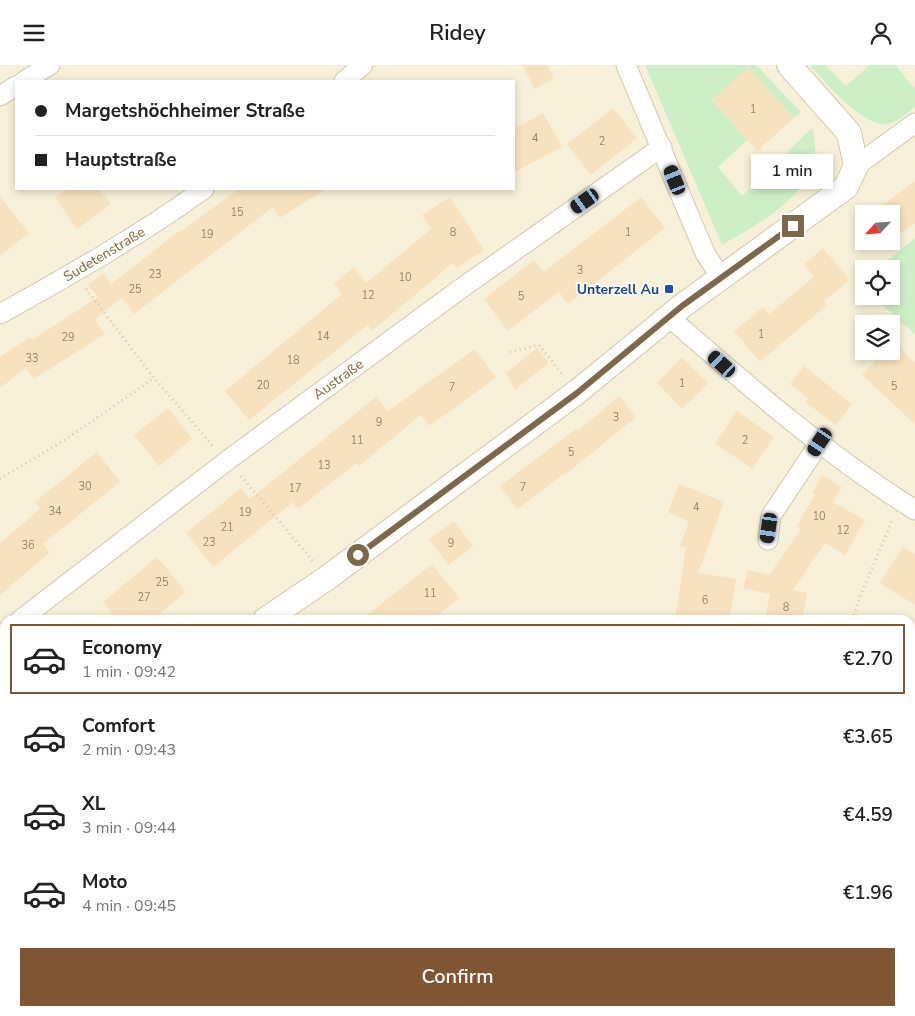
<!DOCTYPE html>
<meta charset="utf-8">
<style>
:root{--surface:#fff;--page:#f6f6f6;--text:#222;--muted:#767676;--line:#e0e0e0;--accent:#805532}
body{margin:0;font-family:"Nunito Sans",sans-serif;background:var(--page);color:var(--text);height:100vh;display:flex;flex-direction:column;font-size:19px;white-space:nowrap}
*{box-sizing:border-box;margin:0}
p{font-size:16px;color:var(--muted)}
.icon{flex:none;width:28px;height:28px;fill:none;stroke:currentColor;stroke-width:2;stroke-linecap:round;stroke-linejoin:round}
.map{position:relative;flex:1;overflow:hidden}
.sheet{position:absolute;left:0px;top:550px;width:915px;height:401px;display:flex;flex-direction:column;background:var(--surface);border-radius:15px 15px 0 0;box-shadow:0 2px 8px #0003}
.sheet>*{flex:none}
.guide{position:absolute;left:15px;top:15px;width:500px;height:110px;border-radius:0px;box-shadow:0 2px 8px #0003;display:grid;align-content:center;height:110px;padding:0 20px;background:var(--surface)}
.needle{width:32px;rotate:244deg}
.buttons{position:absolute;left:855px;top:140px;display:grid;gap:10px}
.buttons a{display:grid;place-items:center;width:45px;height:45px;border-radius:0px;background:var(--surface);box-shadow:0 2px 8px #0003;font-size:25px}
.end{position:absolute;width:22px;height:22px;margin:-11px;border:6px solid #7d6849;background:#fff;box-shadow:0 0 0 2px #fff}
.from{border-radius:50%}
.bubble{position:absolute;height:35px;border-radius:0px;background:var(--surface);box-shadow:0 2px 8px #0003;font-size:16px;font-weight:600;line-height:35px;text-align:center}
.car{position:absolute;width:15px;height:30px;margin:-15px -8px;border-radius:6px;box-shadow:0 0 4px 1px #0007;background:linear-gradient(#222 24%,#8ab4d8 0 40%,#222 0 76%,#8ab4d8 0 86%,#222 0)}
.guide b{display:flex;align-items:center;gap:18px;height:48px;font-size:19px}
.guide b+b{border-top:1px solid var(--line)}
.guide i{width:12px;height:12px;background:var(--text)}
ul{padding:9px 0 0;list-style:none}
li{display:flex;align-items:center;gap:15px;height:70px;margin:0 10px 8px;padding:0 10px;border:2px solid transparent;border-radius:0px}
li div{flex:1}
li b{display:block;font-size:19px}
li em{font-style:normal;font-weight:600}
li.active{border-color:var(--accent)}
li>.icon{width:45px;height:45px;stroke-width:1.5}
.action{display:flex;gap:10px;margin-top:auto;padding:10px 20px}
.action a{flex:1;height:58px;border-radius:0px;background:var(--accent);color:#fff;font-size:20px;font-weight:600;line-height:58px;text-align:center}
header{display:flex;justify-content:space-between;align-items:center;height:65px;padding:0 20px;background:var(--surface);font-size:22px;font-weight:600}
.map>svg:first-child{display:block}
</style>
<header><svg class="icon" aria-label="menu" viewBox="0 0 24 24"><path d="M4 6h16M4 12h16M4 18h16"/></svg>Ridey<svg class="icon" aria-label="person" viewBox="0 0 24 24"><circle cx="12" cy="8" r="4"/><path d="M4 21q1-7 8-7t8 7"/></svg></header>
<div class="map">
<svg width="915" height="951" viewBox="0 0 915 951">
<rect width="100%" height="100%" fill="#fefbea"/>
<path fill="#f7f0d8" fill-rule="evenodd" d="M 0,0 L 915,0 L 915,951 L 0,951 ZM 16,16 L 514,16 L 514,124 L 16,124 ZM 864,149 L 891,149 L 891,176 L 864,176 ZM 864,204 L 891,204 L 891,231 L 864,231 ZM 864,259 L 891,259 L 891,286 L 864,286 ZM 5,555 L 910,555 L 910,946 L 5,946 Z"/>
<g fill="#cdefc6">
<path d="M 645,0 L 756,0 L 801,47 L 794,53 L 748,3 L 712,35 L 747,75 L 718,102 L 742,131 L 812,63 C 830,123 764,155 722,180 Z"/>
<path d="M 810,0 L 825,0 L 846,21 L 870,0 L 895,0 L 915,24 L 915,42 C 907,48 898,57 889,59 C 864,64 825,17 810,0 Z"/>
<polygon points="915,173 915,269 872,231 891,231 891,204 877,204"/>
</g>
<g fill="#f7e2bf">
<polygon points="522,0 547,0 554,13 535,24"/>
<polygon points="748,2 794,53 757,86 712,35"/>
<polygon points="613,43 637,73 591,110 567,79"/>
<polygon points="543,48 562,82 514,107 514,64"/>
<polygon points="915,116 915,158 891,176 891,149 871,149"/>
<polygon points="67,124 99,124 111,139 77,164 55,132"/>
<polygon points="239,124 326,124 280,153 273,142 134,249 122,233 95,254 105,269 34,314 26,303 0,323 0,292 30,272 32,275 98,232 88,220 103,208 111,219 179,166 180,167"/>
<polygon points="0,132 29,168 0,191"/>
<polygon points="450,132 484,185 456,203 453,198 372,266 368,260 249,355 225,326 342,229 334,219 354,202 366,218 431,164 422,150"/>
<polygon points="641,132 665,163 568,239 559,227 508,266 484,234 534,195 544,207"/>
<polygon points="823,183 850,215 824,236 827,240 760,297 734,266 763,242 769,249 814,212 804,199"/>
<polygon points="893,278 915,298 915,359 862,310 884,286 891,286"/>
<polygon points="537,283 549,298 515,325 506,308"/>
<polygon points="475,284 496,313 429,361 421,350 359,401 357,398 298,444 293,437 213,502 186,468 241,423 250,434 376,332 388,346"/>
<polygon points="682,292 708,318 682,344 657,318"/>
<polygon points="804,301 852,339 836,360 805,337 808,333 790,319"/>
<polygon points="619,331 636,352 566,409 565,408 517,444 500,421 576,364 578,366"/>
<polygon points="168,343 192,374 159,401 134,370"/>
<polygon points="737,346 774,372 752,404 715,378"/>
<polygon points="97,387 120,417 43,479 50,487 0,530 0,478 40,444 35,437"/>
<polygon points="822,410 842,422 833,437 865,455 845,490 825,478 793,525 807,528 802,555 765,555 770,529 743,523 748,505 769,510 801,464 797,461 815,429 812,428"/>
<polygon points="679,419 724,437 698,508 736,514 729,555 675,555 686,482 680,482 689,456 668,447"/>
<polygon points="454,456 473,481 449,500 429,475"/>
<polygon points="903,482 915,489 915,540 880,518"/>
<polygon points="157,492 186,527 151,555 117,555 103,537"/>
<polygon points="432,499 459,533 431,555 361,555"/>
</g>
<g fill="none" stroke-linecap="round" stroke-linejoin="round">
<g stroke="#d3c7ad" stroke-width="21">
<g id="minor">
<polyline points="626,0 705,188 721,213"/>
<polyline points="24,16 50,0"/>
<polyline points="344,16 363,0"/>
<polyline points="0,31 16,21"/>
<polyline points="856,101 915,58"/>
<path d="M 0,249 C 70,210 139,171 204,124"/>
<path d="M 669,252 C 747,320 827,390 915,445"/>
<polyline points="768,475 771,451 820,377"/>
<polyline points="20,555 228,395 463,222 662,82"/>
<polyline points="0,570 5,567"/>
<polyline points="910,715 915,715"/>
<polyline points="336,951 343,946"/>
</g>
</g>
<g stroke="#d3c7ad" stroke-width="26">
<g id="tertiary">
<polyline points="265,555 327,513 577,327 682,241 846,122 856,101 849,68 789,0"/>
<polyline points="0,735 5,732"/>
</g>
</g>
<g stroke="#ddc6a1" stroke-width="3" stroke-dasharray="1 4" stroke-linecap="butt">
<polyline points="86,224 154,313 213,381"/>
<polyline points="510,287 539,280 562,309"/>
<polyline points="241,411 313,496"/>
<polyline points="0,414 71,371 154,313"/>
<path d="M 852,555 C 863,521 879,489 892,455"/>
<polyline points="481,946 485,951"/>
</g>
<use href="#minor" stroke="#fff" stroke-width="19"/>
<use href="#tertiary" stroke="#fff" stroke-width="24"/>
</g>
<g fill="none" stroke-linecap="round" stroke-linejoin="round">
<polyline stroke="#7d6849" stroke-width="6" points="358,490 577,328 682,241 793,161"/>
</g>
<rect fill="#1a4fb4" stroke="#fffdf3" stroke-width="2" x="664" y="219" width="10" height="10" rx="2.5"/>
<g text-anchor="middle" stroke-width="4" stroke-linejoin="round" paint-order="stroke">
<g font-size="11" fill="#9c8666">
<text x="753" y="48">1</text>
<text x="535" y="77">4</text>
<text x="602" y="80">2</text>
<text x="237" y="151">15</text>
<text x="453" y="171">8</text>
<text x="628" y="171">1</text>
<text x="207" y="173">19</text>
<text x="580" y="209">3</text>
<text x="155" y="213">23</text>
<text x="405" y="216">10</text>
<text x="135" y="228">25</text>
<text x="368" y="234">12</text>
<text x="521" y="235">5</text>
<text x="761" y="273">1</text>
<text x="323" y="275">14</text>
<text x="68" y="276">29</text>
<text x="32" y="297">33</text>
<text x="293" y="299">18</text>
<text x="682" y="322">1</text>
<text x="263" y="324">20</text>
<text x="894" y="325">5</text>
<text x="452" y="326">7</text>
<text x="616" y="356">3</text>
<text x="379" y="361">9</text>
<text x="357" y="379">11</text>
<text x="745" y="379">2</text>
<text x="571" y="391">5</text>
<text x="324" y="404">13</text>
<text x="85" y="425">30</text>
<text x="523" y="426">7</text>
<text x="295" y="427">17</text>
<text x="696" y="446">4</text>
<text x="55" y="450">34</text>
<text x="245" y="451">19</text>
<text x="819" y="455">10</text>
<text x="227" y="466">21</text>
<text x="843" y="469">12</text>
<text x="209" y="481">23</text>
<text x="451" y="482">9</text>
<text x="28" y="484">36</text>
<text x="162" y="521">25</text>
<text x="430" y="532">11</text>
<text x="144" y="536">27</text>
<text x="705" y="539">6</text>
<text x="786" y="546">8</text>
</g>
<g font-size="14" fill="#7d6849" stroke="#fffdf3">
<text transform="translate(104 189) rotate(-31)" y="5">Sudetenstraße</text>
<text transform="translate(338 314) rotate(-36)" y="5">Austraße</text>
</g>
<g font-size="14" font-weight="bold" fill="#164399" stroke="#fffdf3" text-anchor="end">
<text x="659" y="229">Unterzell Au</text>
</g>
</g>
</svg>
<div class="buttons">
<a><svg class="needle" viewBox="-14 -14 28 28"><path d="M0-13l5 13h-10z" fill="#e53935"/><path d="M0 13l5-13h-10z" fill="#767676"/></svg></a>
<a><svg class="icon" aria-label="locate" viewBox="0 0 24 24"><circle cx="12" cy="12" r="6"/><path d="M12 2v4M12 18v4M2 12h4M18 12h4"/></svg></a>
<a><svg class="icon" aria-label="layers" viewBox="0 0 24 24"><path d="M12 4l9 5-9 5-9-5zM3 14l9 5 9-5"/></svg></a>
</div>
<i class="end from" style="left:358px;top:490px"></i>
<i class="end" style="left:793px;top:161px"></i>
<div class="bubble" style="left:751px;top:89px;width:82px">1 min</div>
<i class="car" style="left:675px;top:115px;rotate:338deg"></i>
<i class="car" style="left:585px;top:136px;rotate:235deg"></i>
<i class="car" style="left:722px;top:299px;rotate:312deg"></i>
<i class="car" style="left:820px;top:377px;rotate:214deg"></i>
<i class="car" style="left:769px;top:463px;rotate:188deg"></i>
<div class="guide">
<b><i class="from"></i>Margetshöchheimer Straße</b>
<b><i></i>Hauptstraße</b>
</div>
<section class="sheet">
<ul>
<li class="active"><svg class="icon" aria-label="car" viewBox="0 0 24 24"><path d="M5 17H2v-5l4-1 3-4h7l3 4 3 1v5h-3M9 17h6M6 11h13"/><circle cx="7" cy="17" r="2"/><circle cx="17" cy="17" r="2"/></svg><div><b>Economy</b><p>1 min · 09:42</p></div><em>€2.70</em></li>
<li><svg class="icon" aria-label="car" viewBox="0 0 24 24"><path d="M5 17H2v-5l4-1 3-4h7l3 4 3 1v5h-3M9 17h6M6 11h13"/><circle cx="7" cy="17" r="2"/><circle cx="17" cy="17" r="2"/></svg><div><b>Comfort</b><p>2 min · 09:43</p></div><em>€3.65</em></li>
<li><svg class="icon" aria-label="car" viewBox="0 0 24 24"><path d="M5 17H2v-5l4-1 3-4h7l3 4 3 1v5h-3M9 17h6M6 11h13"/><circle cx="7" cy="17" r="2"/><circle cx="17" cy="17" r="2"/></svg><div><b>XL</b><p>3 min · 09:44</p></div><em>€4.59</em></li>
<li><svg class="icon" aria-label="car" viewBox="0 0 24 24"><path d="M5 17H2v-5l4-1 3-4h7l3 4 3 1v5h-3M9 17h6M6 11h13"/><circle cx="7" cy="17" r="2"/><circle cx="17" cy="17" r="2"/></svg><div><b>Moto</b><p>4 min · 09:45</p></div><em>€1.96</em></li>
</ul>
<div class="action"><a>Confirm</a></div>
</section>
</div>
